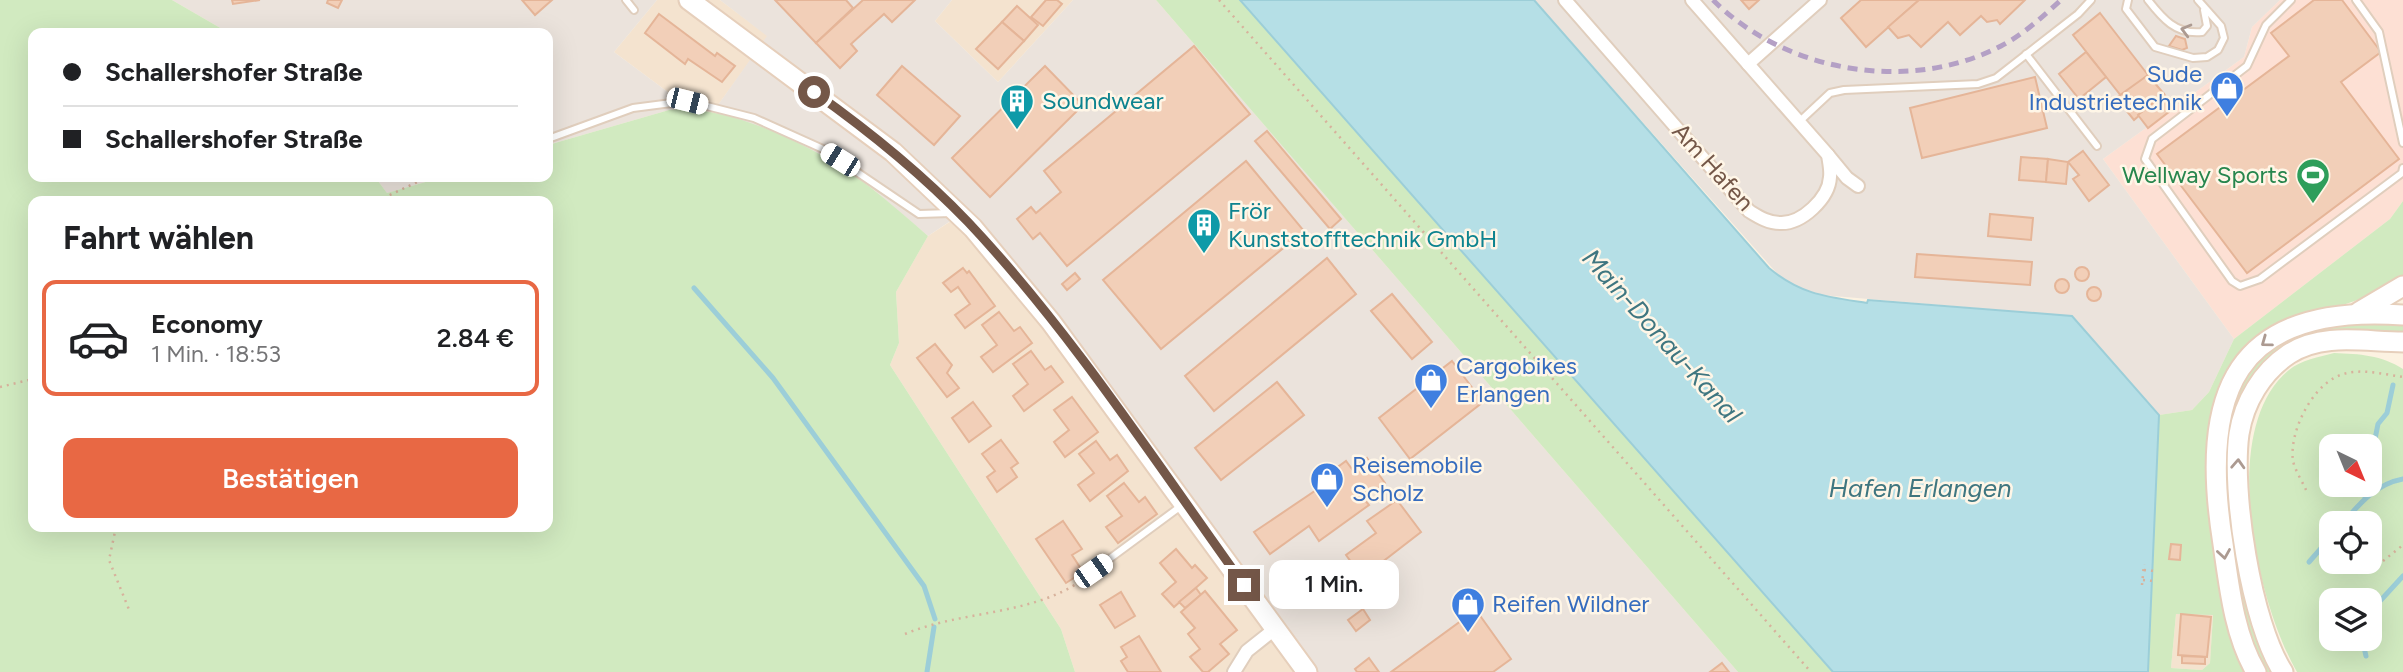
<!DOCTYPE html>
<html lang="de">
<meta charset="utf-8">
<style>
:root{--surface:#fff;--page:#f6f6f6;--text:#202124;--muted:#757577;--line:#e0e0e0;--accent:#e86844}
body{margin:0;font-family:Figtree,sans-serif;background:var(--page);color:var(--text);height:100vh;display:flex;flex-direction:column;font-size:26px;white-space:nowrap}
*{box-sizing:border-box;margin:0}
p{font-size:23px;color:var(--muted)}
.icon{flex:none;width:38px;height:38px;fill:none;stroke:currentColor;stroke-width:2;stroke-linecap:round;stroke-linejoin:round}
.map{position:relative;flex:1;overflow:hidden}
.details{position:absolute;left:28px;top:196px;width:525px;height:336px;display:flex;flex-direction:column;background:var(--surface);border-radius:14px;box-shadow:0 7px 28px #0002}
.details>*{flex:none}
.banner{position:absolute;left:28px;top:28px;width:525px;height:154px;border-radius:14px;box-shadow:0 7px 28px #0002;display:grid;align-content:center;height:154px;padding:0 35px;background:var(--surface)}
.needle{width:46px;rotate:137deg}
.controls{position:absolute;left:2319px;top:434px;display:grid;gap:14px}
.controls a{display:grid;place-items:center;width:63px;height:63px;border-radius:14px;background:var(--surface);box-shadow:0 7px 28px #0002;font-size:35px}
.end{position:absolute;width:32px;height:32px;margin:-16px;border:9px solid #745748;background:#fff;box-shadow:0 0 0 4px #fff}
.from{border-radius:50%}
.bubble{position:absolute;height:49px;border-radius:14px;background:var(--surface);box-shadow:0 7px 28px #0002;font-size:23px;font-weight:600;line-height:49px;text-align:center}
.car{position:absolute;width:21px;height:42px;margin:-21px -10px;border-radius:9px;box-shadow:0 0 5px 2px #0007;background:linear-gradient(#fff 24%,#345 0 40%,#fff 0 76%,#345 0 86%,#fff 0)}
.banner b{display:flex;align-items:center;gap:24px;height:66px;font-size:26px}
.banner b+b{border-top:2px solid var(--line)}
.banner i{width:18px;height:18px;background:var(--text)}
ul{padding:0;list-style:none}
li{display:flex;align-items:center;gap:21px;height:116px;margin:0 14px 10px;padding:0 21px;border:4px solid transparent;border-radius:14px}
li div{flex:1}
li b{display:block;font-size:26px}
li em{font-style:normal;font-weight:600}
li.active{border-color:var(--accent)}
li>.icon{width:63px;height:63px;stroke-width:1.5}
h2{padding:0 35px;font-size:32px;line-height:84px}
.cta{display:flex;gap:14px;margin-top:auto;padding:14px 35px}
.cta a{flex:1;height:80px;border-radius:14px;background:var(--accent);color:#fff;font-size:28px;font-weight:600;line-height:80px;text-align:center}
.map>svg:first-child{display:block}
</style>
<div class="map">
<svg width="2403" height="672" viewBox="0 0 2403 672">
<rect width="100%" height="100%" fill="#fcf2e1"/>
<g fill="#f4e3cf">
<polygon points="657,0 720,0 768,36 713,112 688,107 614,52"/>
<polygon points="952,0 1073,0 998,82 935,21"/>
<polygon points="965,212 1315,672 1075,672 1061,629 890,365 899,343 896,292 928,236"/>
<polygon points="2176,614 2213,614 2210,663 2202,670 2171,668"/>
</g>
<polygon fill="#fde0d4" points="2280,0 2403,0 2403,201 2390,219 2234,339 2103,159 2244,57 2252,27"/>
<g fill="#ebe3dc">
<polygon points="172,0 657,0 614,52 688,107 669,110 548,145 548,33 229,33"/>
<polygon points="720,0 952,0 935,21 998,82 1073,0 1156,0 1738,672 1315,672 964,212 928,236 869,186 819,154 713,112 767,36"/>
<polygon points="1534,0 2280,0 2252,27 2244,57 2103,159 2234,339 2209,392 2192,410 2159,415 2072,316 1809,294 1783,280"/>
<polygon points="375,177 443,177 387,193"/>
</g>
<g fill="#d1eac0" fill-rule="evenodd">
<path d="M 0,0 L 172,0 L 229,33 L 33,33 L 33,177 L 375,177 L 387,193 L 443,177 L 548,177 L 548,145 L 669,110 C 728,102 824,151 870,187 C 890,203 909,219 928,236 L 896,292 L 899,343 L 890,365 L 1061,629 L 1075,672 L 0,672 ZM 548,201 L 548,527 L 33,527 L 33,201 Z"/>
<polygon points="1156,0 1240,0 1833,672 1738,672"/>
<path d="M 2403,201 L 2403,278 L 2366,297 L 2277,328 L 2215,404 L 2208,434 L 2207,491 L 2230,628 L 2244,672 L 2148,672 L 2159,415 L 2192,410 L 2209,392 L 2234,339 L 2390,219 ZM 2176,614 L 2213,615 L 2210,663 L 2202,670 L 2171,668 Z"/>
<path d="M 2337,323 L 2403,325 L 2403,332 L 2338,331 L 2311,336 L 2234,428 L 2275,672 L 2263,672 C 2232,598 2196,420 2260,358 C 2283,336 2308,330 2337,323 Z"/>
<path d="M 2334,353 C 2360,354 2381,355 2403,369 L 2403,672 L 2297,672 C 2257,603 2217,429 2289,370 C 2301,360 2319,357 2334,353 ZM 2331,446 L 2370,446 L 2370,485 L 2331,485 ZM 2331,523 L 2370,523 L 2370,562 L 2331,562 ZM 2370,600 L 2370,639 L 2331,639 L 2331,600 Z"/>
</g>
<path fill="#b5dfe6" stroke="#9cced8" stroke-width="2" d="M 1240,0 L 1534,0 L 1769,268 C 1801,295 1828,297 1867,303 L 1868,300 L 2072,316 L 2159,415 L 2148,672 L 1833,672 Z"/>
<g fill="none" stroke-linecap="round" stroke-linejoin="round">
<g stroke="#9cced8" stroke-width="5">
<polyline points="694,288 773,378 924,586 935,619"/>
<polyline points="2370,464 2378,424 2387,413 2393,385"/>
<polyline points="2365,497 2365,485"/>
<path d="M 2343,523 C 2360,503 2376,484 2403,479"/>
<polyline points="2309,562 2331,537"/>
<polyline points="2370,612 2403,576"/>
<polyline points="2362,639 2366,656"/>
<polyline points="927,672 934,627"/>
</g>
</g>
<g fill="#f2cfb8" stroke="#e5b598" stroke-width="2">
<polygon points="232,0 260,0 233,4"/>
<polygon points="328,0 342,0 338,8 327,3"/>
<polygon points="522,0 552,0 535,15"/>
<polygon points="775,0 846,0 853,8 816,43"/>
<polygon points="863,0 915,0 892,22 884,14 851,44 857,51 840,68 816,43"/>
<polygon points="1046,0 1057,0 1062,4 1043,26 1031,17"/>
<polygon points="1741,0 1759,0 1749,9"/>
<polygon points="1861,0 1919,0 1866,47 1841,18"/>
<polygon points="1919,0 2025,0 2000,24 1997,20 1987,22 1981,16 1960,35 1948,22 1921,47 1909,35 1898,38 1888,27"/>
<polygon points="2314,0 2342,0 2381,52 2341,82 2399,159 2247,273 2157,154 2289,56 2271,33"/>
<polygon points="1017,6 1038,25 1024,41 1002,22"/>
<polygon points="2100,13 2148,75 2122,97 2073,35"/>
<polygon points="659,14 715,56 717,53 735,66 722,82 688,59 685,64 645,33"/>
<polygon points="1002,22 1024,41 998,69 976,49"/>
<polygon points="2176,36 2185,39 2187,48 2182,50 2169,46"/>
<polygon points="1194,46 1250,114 1067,266 1040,233 1033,239 1017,219 1031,207 1036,213 1061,192 1044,171"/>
<polygon points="2086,52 2106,77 2079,99 2059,74"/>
<polygon points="902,66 960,116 934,145 877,95"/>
<polygon points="1045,66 1083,105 990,197 952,158"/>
<polygon points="2148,75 2164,94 2134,120 2116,98"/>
<polygon points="2035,77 2047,128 1922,158 1910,108"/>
<polygon points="2164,94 2174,108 2148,128 2138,115"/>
<polygon points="1267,131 1341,219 1330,229 1255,141"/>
<polygon points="2083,151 2109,185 2089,201 2073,179 2079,175 2068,162"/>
<polygon points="2021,157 2048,159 2046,182 2019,180"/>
<polygon points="2048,159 2068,162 2066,184 2046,182"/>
<polygon points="1246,161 1304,231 1161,349 1103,280"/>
<polygon points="1990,214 2033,218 2031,240 1988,236"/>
<polygon points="1917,254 2032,262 2030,285 1915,277"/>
<polygon points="1327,258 1356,294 1214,411 1185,376"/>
<circle cx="2082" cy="274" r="7"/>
<polygon points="963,268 967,273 969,271 995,306 965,328 955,315 970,304 958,287 951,292 943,283"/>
<polygon points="1075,273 1080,279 1067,290 1062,284"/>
<circle cx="2062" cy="286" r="7"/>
<circle cx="2094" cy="294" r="7"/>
<polygon points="1392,294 1432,342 1412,359 1371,311"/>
<polygon points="999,312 1014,331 1020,327 1032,343 993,372 981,357 997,345 982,325"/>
<polygon points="935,344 952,365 947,373 959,388 947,397 917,358"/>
<polygon points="1031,351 1045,370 1051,366 1063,382 1024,411 1013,396 1028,384 1013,364"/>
<polygon points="1452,361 1483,402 1410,459 1379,418"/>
<polygon points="1277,382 1304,415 1221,480 1195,448"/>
<polygon points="1072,397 1098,432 1065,457 1054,442 1069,430 1054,410"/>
<polygon points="973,402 991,426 969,442 952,418"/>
<polygon points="1001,440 1018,463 1011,468 1017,477 997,492 987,477 995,471 982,454"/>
<polygon points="1096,441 1110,460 1117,455 1128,471 1090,501 1078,485 1094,473 1079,454"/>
<polygon points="1367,458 1385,483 1364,499 1369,505 1319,541 1309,526 1270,554 1254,532 1328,482 1324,477 1346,461 1352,469"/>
<polygon points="1124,483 1139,502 1145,497 1157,514 1118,543 1106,527 1122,516 1107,496"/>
<polygon points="1397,500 1421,532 1368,573 1363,565 1357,570 1346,555 1376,533 1367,521"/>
<polygon points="1063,521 1082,549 1072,555 1083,572 1066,583 1036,539"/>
<polygon points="2171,544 2181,545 2180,560 2169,559"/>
<polygon points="1176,549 1192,568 1195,565 1207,578 1174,607 1162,594 1176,582 1160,563"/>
<polygon points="1196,588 1201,595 1185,608 1179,602"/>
<polygon points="1205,591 1237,630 1220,644 1229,654 1208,672 1203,672 1190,657 1200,649 1188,634 1195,628 1181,612"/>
<polygon points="1121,592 1135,616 1115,628 1100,605"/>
<polygon points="1363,609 1370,620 1356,631 1348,620"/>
<polygon points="1476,610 1511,659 1493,672 1391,672"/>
<polygon points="2181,614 2211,617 2207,657 2178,655"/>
<polygon points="1139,636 1161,672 1128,672 1121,661 1127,657 1121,647"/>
<polygon points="2182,656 2205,657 2205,664 2182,663"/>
<polygon points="1369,658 1379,672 1357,672 1355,669"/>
<polygon points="1722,663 1729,672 1710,672"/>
</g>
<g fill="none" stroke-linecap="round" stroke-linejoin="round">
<g stroke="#e0cebd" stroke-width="10">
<g id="lane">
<polyline points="626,0 634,10"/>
<polyline points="2128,0 2126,9 2155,47 2193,58 2207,57 2218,50 2224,38 2221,26 2198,0"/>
<path d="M 2148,0 C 2162,18 2176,35 2202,32 L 2207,26 L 2204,10"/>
<polyline points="2291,0 2266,25 2247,66 2152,139 2145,159 2232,281 2240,286 2260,279 2402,173 2403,168"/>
<polyline points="2356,0 2379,32 2403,143"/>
<polyline points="2026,54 2097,146"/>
<polyline points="1800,121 1830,93 1844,90 1978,84 1996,78 2078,14 2091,0"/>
<polyline points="548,139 633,108 687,101 754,118 823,149 919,214 951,213"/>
<polyline points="1093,571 1181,506"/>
</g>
</g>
<g stroke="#e0cebd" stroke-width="16">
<g id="street">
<path d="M 1565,0 L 1749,211 C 1759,217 1768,223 1780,223 C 1802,224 1829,198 1830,177 C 1831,170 1829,162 1828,155 L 1692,0"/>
<polyline points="1748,64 1820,0"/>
<polyline points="1828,155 1847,178 1858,186"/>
<polyline points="1234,672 1247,651 1276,628"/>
</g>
</g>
<g stroke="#e6cfbb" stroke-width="23">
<g id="secondary">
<polyline points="689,0 893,152 973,228 1051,322 1307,672"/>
<polyline points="2359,312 2403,286"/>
<path d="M 2256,672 C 2234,635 2229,585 2223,544 C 2199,393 2233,303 2403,315"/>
<path d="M 2283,672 C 2251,623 2231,491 2239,434 C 2244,402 2262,372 2289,354 C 2323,332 2365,342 2403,342"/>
</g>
</g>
<g stroke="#d7b29c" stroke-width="2.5" stroke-dasharray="2 5" stroke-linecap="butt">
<polyline points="1219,0 1811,672"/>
<polyline points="377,201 428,177"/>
<polyline points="0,387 33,379"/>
<path d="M 2306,490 C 2302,481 2295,470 2293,461 C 2289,433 2310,391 2334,378 C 2355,366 2381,374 2403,377"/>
<polyline points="116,527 109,560 130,612"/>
<polyline points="2383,561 2403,545"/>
<polyline points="2144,570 2155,571"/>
<polyline points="2143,580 2154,581"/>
<polyline points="2142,585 2144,564"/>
<path d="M 905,634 C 962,610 1034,616 1085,578"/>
</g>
<use href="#lane" stroke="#fff" stroke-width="6"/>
<use href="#street" stroke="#fff" stroke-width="12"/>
<use href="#secondary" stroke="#fff" stroke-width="19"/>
<path stroke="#b4a0c5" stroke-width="5" stroke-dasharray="10 7" stroke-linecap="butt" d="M 1713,0 C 1785,72 1909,94 2001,46 C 2024,34 2042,17 2061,0"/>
</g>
<defs><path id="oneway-chevron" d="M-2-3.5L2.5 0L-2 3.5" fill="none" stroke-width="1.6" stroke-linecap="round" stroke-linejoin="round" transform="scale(1.75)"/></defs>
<g stroke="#ac9a91">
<use href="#oneway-chevron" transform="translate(2186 30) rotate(-165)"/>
<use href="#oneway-chevron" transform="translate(2266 342) rotate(144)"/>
<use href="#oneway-chevron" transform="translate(2238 464) rotate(-87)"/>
<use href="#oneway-chevron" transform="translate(2224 554) rotate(81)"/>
</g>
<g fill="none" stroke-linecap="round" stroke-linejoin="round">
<path stroke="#745748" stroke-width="9" d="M 814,92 C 869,131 921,173 968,222 C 1070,330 1157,464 1244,585"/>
</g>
<defs>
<g id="shop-pin" transform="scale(1.75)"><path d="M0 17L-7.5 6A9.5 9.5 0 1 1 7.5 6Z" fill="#3f7fe0" stroke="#fff6e7"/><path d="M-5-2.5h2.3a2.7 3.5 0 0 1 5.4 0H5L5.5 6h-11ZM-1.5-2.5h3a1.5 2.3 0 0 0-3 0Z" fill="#fff"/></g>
<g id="building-pin" transform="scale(1.75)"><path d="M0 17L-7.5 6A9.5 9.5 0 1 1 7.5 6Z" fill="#0f9aa8" stroke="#fff6e7"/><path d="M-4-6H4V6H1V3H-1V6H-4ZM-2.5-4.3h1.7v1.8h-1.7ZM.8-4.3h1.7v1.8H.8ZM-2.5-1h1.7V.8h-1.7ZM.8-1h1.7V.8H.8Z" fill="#fff"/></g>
<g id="stadium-pin" transform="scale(1.75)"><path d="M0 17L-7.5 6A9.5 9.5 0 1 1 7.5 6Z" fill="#2e9e5b" stroke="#fff6e7"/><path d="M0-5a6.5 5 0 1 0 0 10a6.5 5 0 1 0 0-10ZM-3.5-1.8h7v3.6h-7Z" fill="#fff"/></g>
</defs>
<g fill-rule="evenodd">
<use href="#shop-pin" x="2227" y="88"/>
<use href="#building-pin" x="1017" y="101"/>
<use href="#stadium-pin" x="2313" y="175"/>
<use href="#building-pin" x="1204" y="225"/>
<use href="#shop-pin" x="1431" y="380"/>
<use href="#shop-pin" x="1327" y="479"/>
<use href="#shop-pin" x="1468" y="604"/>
</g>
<g text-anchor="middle" stroke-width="5" stroke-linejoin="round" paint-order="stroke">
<g font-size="24" fill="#366cbe" stroke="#fff6e7" text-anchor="start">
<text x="2202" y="82" text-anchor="end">Sude<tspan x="2202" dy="28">Industrietechnik</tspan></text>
<text x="1456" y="374">Cargobikes<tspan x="1456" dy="28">Erlangen</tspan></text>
<text x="1352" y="473">Reisemobile<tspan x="1352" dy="28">Scholz</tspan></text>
<text x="1492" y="612">Reifen Wildner</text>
</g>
<g font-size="24" fill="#0d838f" stroke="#fff6e7" text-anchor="start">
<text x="1042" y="109">Soundwear</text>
<text x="1228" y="219">Frör<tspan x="1228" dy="28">Kunststofftechnik GmbH</tspan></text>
</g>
<g font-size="24" fill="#745748" stroke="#fff6e7">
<text transform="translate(1713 167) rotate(48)" y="8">Am Hafen</text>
</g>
<g font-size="24" fill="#27864d" stroke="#fff6e7" text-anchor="end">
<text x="2288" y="183">Wellway Sports</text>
</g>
<g font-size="26" font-style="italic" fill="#3f7680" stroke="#fff6e7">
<text transform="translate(1662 336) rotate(48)" y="9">Main-Donau-Kanal</text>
<text x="1920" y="497">Hafen Erlangen</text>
</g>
</g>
</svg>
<div class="controls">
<a><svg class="needle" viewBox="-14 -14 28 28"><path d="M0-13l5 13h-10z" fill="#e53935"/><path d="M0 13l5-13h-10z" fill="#757577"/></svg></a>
<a><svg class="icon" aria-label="locate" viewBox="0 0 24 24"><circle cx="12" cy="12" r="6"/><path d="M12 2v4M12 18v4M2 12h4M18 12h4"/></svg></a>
<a><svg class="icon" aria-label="layers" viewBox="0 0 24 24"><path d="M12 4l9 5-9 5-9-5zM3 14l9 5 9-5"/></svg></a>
</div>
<i class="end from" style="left:814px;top:92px"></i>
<i class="end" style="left:1244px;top:585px"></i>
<div class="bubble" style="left:1269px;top:560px;width:130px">1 Min.</div>
<i class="car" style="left:687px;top:101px;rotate:104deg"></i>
<i class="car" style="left:840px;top:160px;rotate:302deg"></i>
<i class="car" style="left:1093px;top:571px;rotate:55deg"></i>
<div class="banner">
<b><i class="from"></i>Schallershofer Straße</b>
<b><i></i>Schallershofer Straße</b>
</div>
<section class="details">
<h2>Fahrt wählen</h2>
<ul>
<li class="active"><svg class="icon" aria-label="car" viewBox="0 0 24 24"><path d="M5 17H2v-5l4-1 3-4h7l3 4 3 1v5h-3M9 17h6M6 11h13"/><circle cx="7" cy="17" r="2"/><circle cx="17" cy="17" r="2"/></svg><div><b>Economy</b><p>1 Min. · 18:53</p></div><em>2.84 €</em></li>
</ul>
<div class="cta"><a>Bestätigen</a></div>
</section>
</div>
